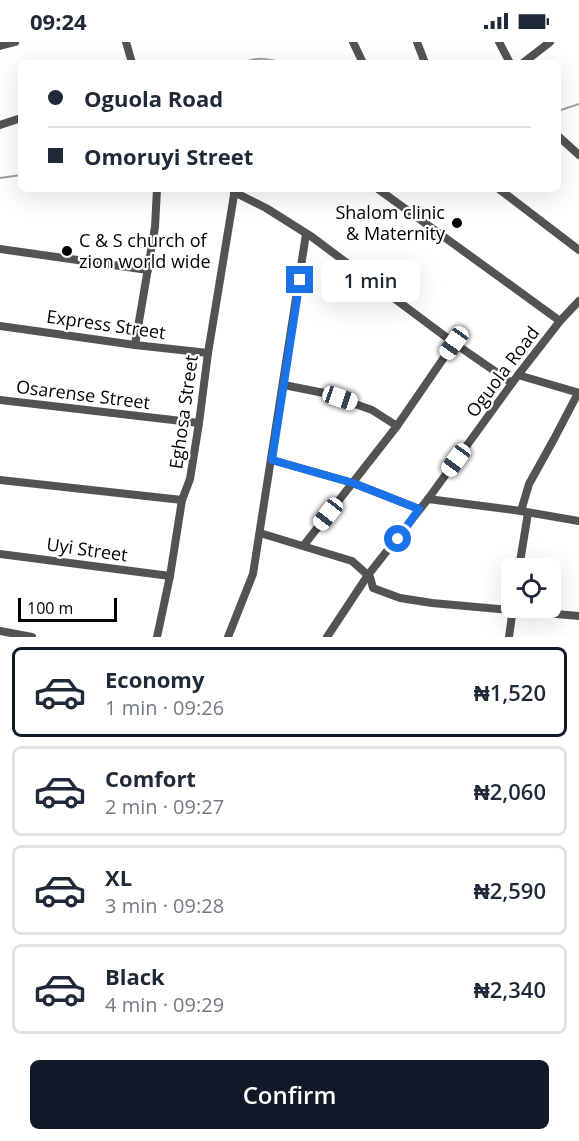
<!DOCTYPE html>
<meta charset="utf-8">
<style>
:root{--surface:#fff;--page:#f2f2f3;--text:#1f2937;--muted:#747a83;--line:#e0e1e3;--accent:#111827}
body{margin:0;font-family:"Open Sans",sans-serif;background:var(--page);color:var(--text);height:100vh;display:flex;flex-direction:column;font-size:22px;white-space:nowrap}
*{box-sizing:border-box;margin:0}
p{font-size:20px;color:var(--muted)}
.icon{flex:none;width:33px;height:33px;fill:none;stroke:currentColor;stroke-width:2;stroke-linecap:round;stroke-linejoin:round}
.map{position:relative;height:595px;overflow:hidden}
.drawer{display:flex;flex-direction:column;background:var(--surface);flex:1}
.drawer>*{flex:none}
.hud{position:absolute;left:18px;top:18px;width:543px;height:132px;border-radius:9px;box-shadow:0 6px 24px #0002;display:grid;align-content:center;height:132px;padding:0 30px;background:var(--surface)}
.fabs{position:absolute;left:501px;top:516px;display:grid;gap:12px}
.fabs a{display:grid;place-items:center;width:60px;height:60px;border-radius:9px;background:var(--surface);box-shadow:0 6px 24px #0002;font-size:30px}
.scale{position:absolute;left:18px;bottom:15px;width:99px;box-sizing:border-box;padding-left:6px;border:3px solid #000;border-top:0;font-size:16px;line-height:21px;white-space:nowrap;color:#000;-webkit-text-stroke:4px #fff;paint-order:stroke}
.end{position:absolute;width:27px;height:27px;margin:-14px;border:8px solid #1a73e8;background:#fff;box-shadow:0 0 0 3px #fff}
.from{border-radius:50%}
.bubble{position:absolute;height:42px;border-radius:9px;background:var(--surface);box-shadow:0 6px 24px #0002;font-size:20px;font-weight:600;line-height:42px;text-align:center}
.car{position:absolute;width:18px;height:36px;margin:-18px -9px;border-radius:8px;box-shadow:0 0 4px 2px #0007;background:linear-gradient(#fff 24%,#345 0 40%,#fff 0 76%,#345 0 86%,#fff 0)}
.hud b{display:flex;align-items:center;gap:21px;height:57px;font-size:22px}
.hud b+b{border-top:2px solid var(--line)}
.hud i{width:15px;height:15px;background:var(--text)}
ul{padding:10px 0 0;list-style:none}
li{display:flex;align-items:center;gap:18px;height:90px;margin:0 12px 9px;padding:0 18px;border:3px solid var(--line);border-radius:9px}
li div{flex:1}
li b{display:block;font-size:22px}
li em{font-style:normal;font-weight:600}
li.active{border-color:var(--accent)}
li>.icon{width:54px;height:54px;stroke-width:1.5}
.primary-button{display:flex;gap:12px;margin-top:auto;padding:12px 30px}
.primary-button a{flex:1;height:69px;border-radius:9px;background:var(--accent);color:#fff;font-size:24px;font-weight:600;line-height:69px;text-align:center}
.status{display:flex;justify-content:space-between;align-items:center;height:42px;padding:0 30px;background:var(--surface);direction:ltr}
.status svg{height:16px;fill:currentColor}
.map>svg:first-child{display:block}
</style>
<div class="status"><b>09:24</b><svg viewBox="0 0 49 12"><path d="M0 12V9h3v3zM5 12V6h3v6zM10 12V3h3v9zM15 12V0h3v12zM26 1h20v11H26zM47 4h2v5h-2z"/></svg></div>
<div class="map">
<svg width="579" height="595" viewBox="0 0 579 595">
<rect width="100%" height="100%" fill="#fff"/>
<g fill="none" stroke-linecap="round" stroke-linejoin="round">
<g stroke="#a1a1a1" stroke-width="2">
<path d="M 243,21 C 256,14 270,17 284,21"/>
<polyline points="558,69 579,62"/>
<polyline points="0,136 21,133"/>
</g>
<g stroke="#535353" stroke-width="8">
<polyline points="126,0 132,21"/>
<polyline points="353,0 363,21"/>
<polyline points="417,0 425,21"/>
<polyline points="499,0 510,21"/>
<polyline points="0,4 15,0"/>
<polyline points="523,21 550,0"/>
<polyline points="0,83 21,76"/>
<polyline points="558,94 579,113"/>
<polyline points="378,147 560,279"/>
<polyline points="499,147 579,208"/>
<polyline points="234,150 266,166 312,195 454,301 512,341"/>
<polyline points="0,207 148,228"/>
<polyline points="0,284 135,303 208,311"/>
<polyline points="135,303 155,185 157,147"/>
<polyline points="518,333 579,351"/>
<polyline points="284,343 324,351 372,368 397,384"/>
<polyline points="0,358 199,381"/>
<polyline points="272,418 353,441 419,467"/>
<polyline points="0,438 182,458"/>
<polyline points="428,457 521,469 579,479"/>
<polyline points="521,469 529,442 554,397 578,351"/>
<polyline points="260,491 352,519 370,535 373,546 400,556 432,561 579,574"/>
<polyline points="304,503 397,384 454,301"/>
<polyline points="0,512 170,534"/>
<polyline points="519,526 528,471"/>
<polyline points="0,589 32,595"/>
<polyline points="157,595 170,534 182,458 190,437 199,381 208,311 235,147"/>
<polyline points="228,595 253,532 306,192"/>
<polyline points="327,595 368,533 428,457 518,333 560,279 579,259"/>
<polyline points="509,595 513,566"/>
</g>
</g>
<g fill="none" stroke-linecap="round" stroke-linejoin="round">
<polyline stroke="#1a73e8" stroke-width="8" points="300,238 272,418 353,441 419,467 398,497"/>
</g>
<g fill="#000" stroke="#fff" stroke-width="2">
<circle cx="457" cy="181" r="6"/>
<circle cx="67" cy="209" r="6"/>
</g>
<g text-anchor="middle" stroke-width="4.5" stroke-linejoin="round" paint-order="stroke">
<g font-size="18" fill="#000" stroke="#fff" text-anchor="end">
<text x="445" y="177">Shalom clinic<tspan x="445" dy="21">&amp; Maternity</tspan></text>
<text x="79" y="205" text-anchor="start">C &amp; S church of<tspan x="79" dy="21">zion world wide</tspan></text>
</g>
<g font-size="18" fill="#000" stroke="#fff">
<text transform="translate(106 283) rotate(8)" y="6">Express Street</text>
<text transform="translate(503 330) rotate(-53)" y="6">Oguola Road</text>
<text transform="translate(83 353) rotate(7)" y="6">Osarense Street</text>
<text transform="translate(184 370) rotate(-82)" y="6">Eghosa Street</text>
<text transform="translate(87 508) rotate(8)" y="6">Uyi Street</text>
</g>
</g>
</svg>
<div class="fabs">
<a><svg class="icon" aria-label="locate" viewBox="0 0 24 24"><circle cx="12" cy="12" r="6"/><path d="M12 2v4M12 18v4M2 12h4M18 12h4"/></svg></a>
</div>
<div class="scale">100 m</div>
<i class="end from" style="left:398px;top:497px"></i>
<i class="end" style="left:300px;top:238px"></i>
<div class="bubble" style="left:321px;top:218px;width:99px">1 min</div>
<i class="car" style="left:454px;top:301px;rotate:215deg"></i>
<i class="car" style="left:340px;top:356px;rotate:109deg"></i>
<i class="car" style="left:456px;top:418px;rotate:216deg"></i>
<i class="car" style="left:328px;top:472px;rotate:218deg"></i>
<div class="hud">
<b><i class="from"></i>Oguola Road</b>
<b><i></i>Omoruyi Street</b>
</div>
</div>
<section class="drawer">
<ul>
<li class="active"><svg class="icon" aria-label="car" viewBox="0 0 24 24"><path d="M5 17H2v-5l4-1 3-4h7l3 4 3 1v5h-3M9 17h6M6 11h13"/><circle cx="7" cy="17" r="2"/><circle cx="17" cy="17" r="2"/></svg><div><b>Economy</b><p>1 min · 09:26</p></div><em>₦1,520</em></li>
<li><svg class="icon" aria-label="car" viewBox="0 0 24 24"><path d="M5 17H2v-5l4-1 3-4h7l3 4 3 1v5h-3M9 17h6M6 11h13"/><circle cx="7" cy="17" r="2"/><circle cx="17" cy="17" r="2"/></svg><div><b>Comfort</b><p>2 min · 09:27</p></div><em>₦2,060</em></li>
<li><svg class="icon" aria-label="car" viewBox="0 0 24 24"><path d="M5 17H2v-5l4-1 3-4h7l3 4 3 1v5h-3M9 17h6M6 11h13"/><circle cx="7" cy="17" r="2"/><circle cx="17" cy="17" r="2"/></svg><div><b>XL</b><p>3 min · 09:28</p></div><em>₦2,590</em></li>
<li><svg class="icon" aria-label="car" viewBox="0 0 24 24"><path d="M5 17H2v-5l4-1 3-4h7l3 4 3 1v5h-3M9 17h6M6 11h13"/><circle cx="7" cy="17" r="2"/><circle cx="17" cy="17" r="2"/></svg><div><b>Black</b><p>4 min · 09:29</p></div><em>₦2,340</em></li>
</ul>
<div class="primary-button"><a>Confirm</a></div>
</section>
